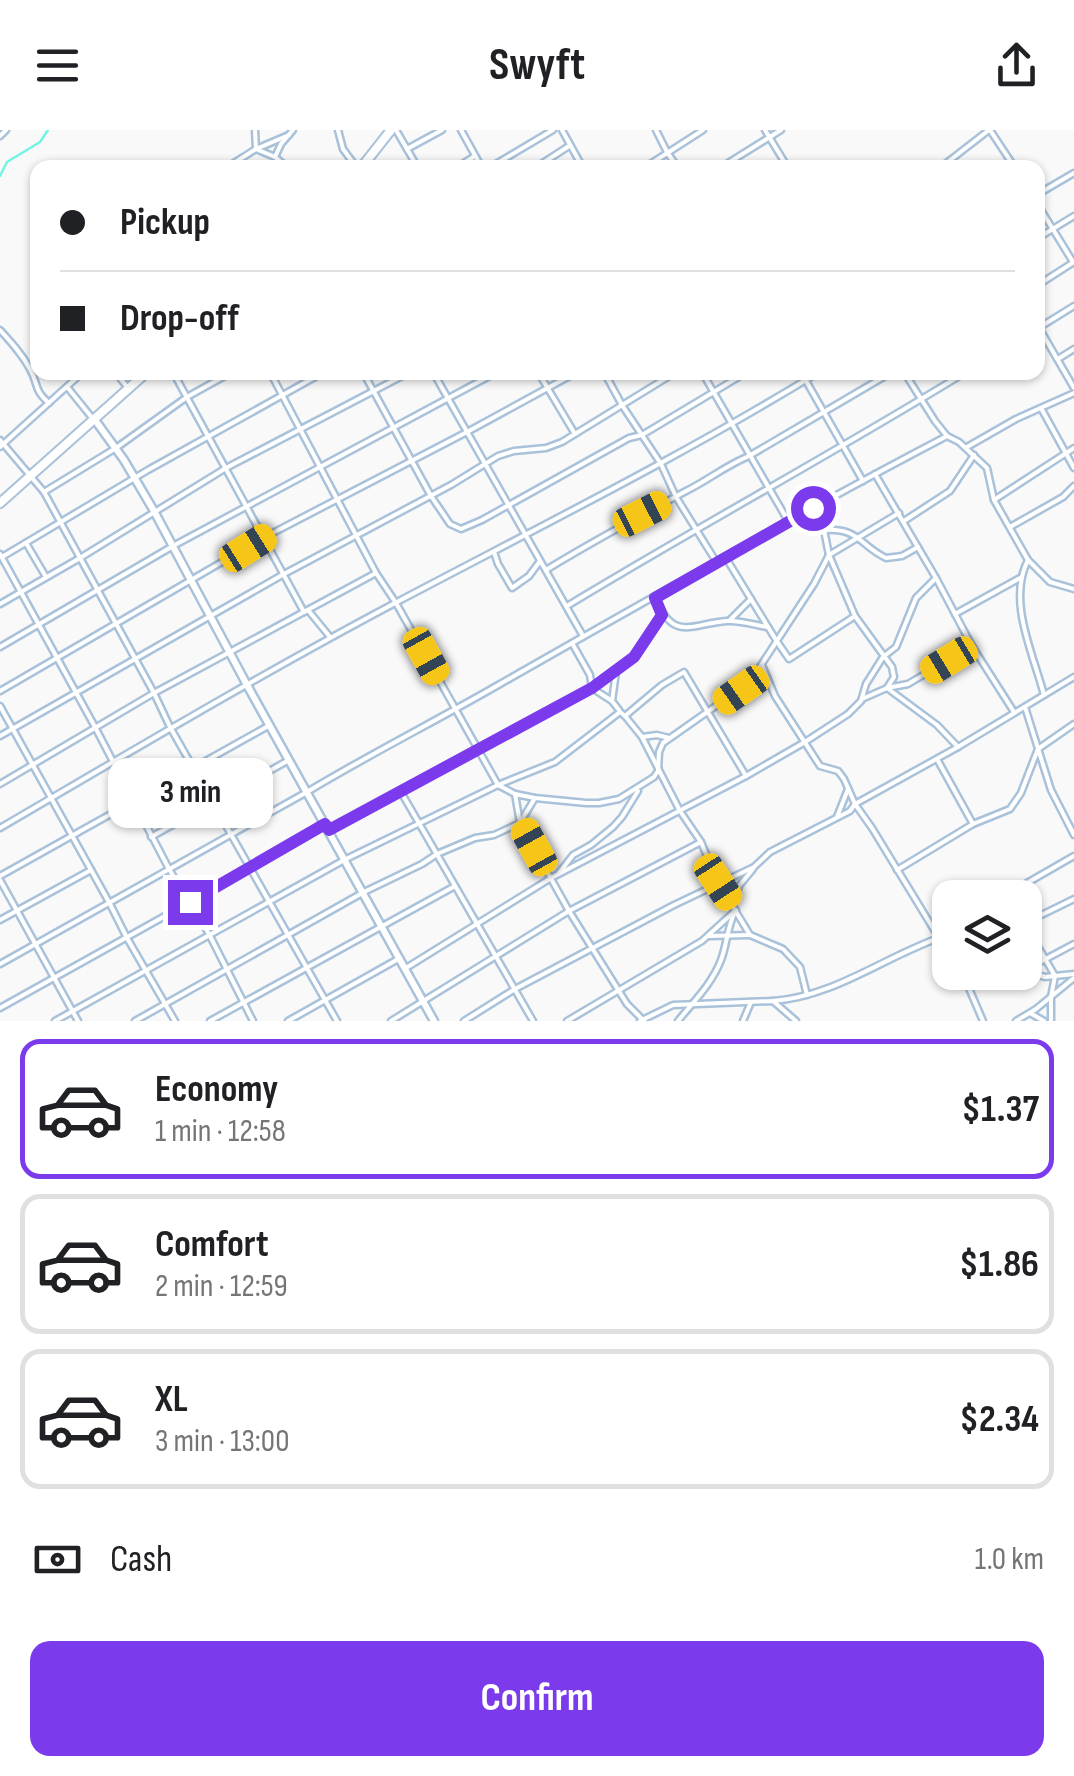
<!DOCTYPE html>
<meta charset="utf-8">
<style>
:root{--surface:#fff;--page:#f2f2f2;--text:#202124;--muted:#757577;--line:#e0e0e0;--accent:#7c3aed}
body{margin:0;font-family:"Sofia Sans Condensed",sans-serif;background:var(--page);color:var(--text);height:100vh;display:flex;flex-direction:column;font-size:38px;white-space:nowrap}
*{box-sizing:border-box;margin:0}
p{font-size:32px;color:var(--muted)}
.icon{flex:none;width:55px;height:55px;fill:none;stroke:currentColor;stroke-width:2;stroke-linecap:round;stroke-linejoin:round}
.map{position:relative;height:891px;overflow:hidden}
.details{display:flex;flex-direction:column;background:var(--surface);flex:1}
.details>*{flex:none}
.hud{position:absolute;left:30px;top:30px;width:1015px;height:220px;border-radius:20px;box-shadow:0 2px 8px #0004;display:grid;align-content:center;height:220px;padding:0 30px;background:var(--surface)}
.fabs{position:absolute;left:932px;top:750px;display:grid;gap:20px}
.fabs a{display:grid;place-items:center;width:110px;height:110px;border-radius:20px;background:var(--surface);box-shadow:0 2px 8px #0004;font-size:50px}
.end{position:absolute;width:45px;height:45px;margin:-22px;border:12px solid #7c3aed;background:#fff;box-shadow:0 0 0 5px #fff}
.from{border-radius:50%}
.bubble{position:absolute;height:70px;border-radius:20px;background:var(--surface);box-shadow:0 2px 8px #0004;font-size:32px;font-weight:700;line-height:70px;text-align:center}
.car{position:absolute;width:30px;height:60px;margin:-30px -15px;border-radius:12px;box-shadow:0 0 8px 2px #0007;background:linear-gradient(#f5c518 24%,#345 0 40%,#f5c518 0 76%,#345 0 86%,#f5c518 0)}
.hud b{display:flex;align-items:center;gap:35px;height:95px;font-size:38px}
.hud b+b{border-top:2px solid var(--line)}
.hud i{width:25px;height:25px;background:var(--text)}
ul{padding:18px 0 0;list-style:none}
li{display:flex;align-items:center;gap:30px;height:140px;margin:0 20px 15px;padding:0 10px;border:5px solid var(--line);border-radius:20px}
li div{flex:1}
li b{display:block;font-size:38px}
li em{font-style:normal;font-weight:700}
li.active{border-color:var(--accent)}
li>.icon{width:90px;height:90px;stroke-width:1.5}
.pay{display:flex;align-items:center;gap:25px;height:110px;padding:0 30px;font-size:38px}
.pay p{margin-inline-start:auto}
.cta{display:flex;gap:20px;margin-top:auto;padding:20px 30px}
.cta a{flex:1;height:115px;border-radius:20px;background:var(--accent);color:#fff;font-size:40px;font-weight:700;line-height:115px;text-align:center}
header{display:flex;justify-content:space-between;align-items:center;height:130px;padding:0 30px;background:var(--surface);font-size:45px;font-weight:700}
.map>svg:first-child{display:block}
</style>
<header><svg class="icon" aria-label="menu" viewBox="0 0 24 24"><path d="M4 6h16M4 12h16M4 18h16"/></svg>Swyft<svg class="icon" aria-label="share" viewBox="0 0 24 24"><path d="M12 15V3M7 8l5-5 5 5M5 13v7h14v-7"/></svg></header>
<div class="map">
<svg width="1074" height="891" viewBox="0 0 1074 891">
<rect width="100%" height="100%" fill="#f9f9f9"/>
<g fill="none" stroke-linecap="round" stroke-linejoin="round">
<polyline stroke="#71f4e5" stroke-width="2.5" points="0,46 7,32 40,12 48,0"/>
<g stroke="#a9c2da" stroke-width="9">
<g id="street">
<polyline points="255,0 256,19 275,27 288,38"/>
<polyline points="338,0 343,19 357,38"/>
<polyline points="396,0 418,38"/>
<polyline points="461,0 482,38"/>
<polyline points="562,0 583,38"/>
<polyline points="656,0 667,22 678,38"/>
<polyline points="765,0 788,38"/>
<polyline points="990,0 1015,38"/>
<polyline points="0,6 6,0"/>
<polyline points="407,19 442,0"/>
<polyline points="275,27 281,14 293,0"/>
<polyline points="226,38 256,19 289,5"/>
<polyline points="456,38 475,26"/>
<polyline points="489,38 553,0"/>
<polyline points="535,38 569,16"/>
<polyline points="644,38 703,0"/>
<polyline points="720,38 781,0"/>
<polyline points="940,38 989,0"/>
<polyline points="1038,64 1074,43"/>
<polyline points="1038,75 1073,132"/>
<polyline points="1038,108 1074,86"/>
<polyline points="1038,155 1074,132"/>
<polyline points="1038,196 1074,258"/>
<polyline points="1040,197 1074,176"/>
<path d="M 0,200 C 11,212 22,224 30,239 C 39,255 33,259 49,273"/>
<polyline points="1058,229 1074,219"/>
<polyline points="115,242 128,258"/>
<polyline points="173,242 304,482"/>
<polyline points="270,242 376,443 396,473 498,655 515,664 520,693 569,781 627,874 644,891"/>
<polyline points="363,242 431,366 450,394 461,399 482,390 629,308 642,305 747,242"/>
<polyline points="433,242 583,506"/>
<polyline points="538,242 575,304"/>
<polyline points="604,242 622,275 661,334 676,367 717,433"/>
<polyline points="702,242 788,391"/>
<polyline points="801,242 863,351"/>
<polyline points="904,242 935,291 947,306 959,312 987,338 994,370 1028,430 1050,452 1074,459"/>
<polyline points="68,258 93,289"/>
<polyline points="1041,278 1074,338"/>
<polyline points="0,310 44,362 154,563 170,597 337,891"/>
<polyline points="0,317 83,242"/>
<polyline points="967,317 1016,289 1074,263"/>
<polyline points="875,344 936,448 972,516 1014,582"/>
<polyline points="44,362 116,318 187,267 232,242"/>
<polyline points="994,370 1074,318"/>
<polyline points="904,391 950,361 974,325"/>
<polyline points="1010,397 1063,367 1074,356"/>
<path d="M 824,400 C 860,398 859,415 886,428 L 902,426 L 918,417"/>
<polyline points="26,413 46,447"/>
<polyline points="494,422 498,434 512,458 529,446 540,431"/>
<polyline points="0,424 95,597 169,739 209,804 253,891"/>
<polyline points="2,427 148,340 324,242"/>
<polyline points="726,428 776,510 789,529 855,486 892,537 894,547 887,558"/>
<path d="M 1028,430 C 1007,471 1033,523 1044,565"/>
<path d="M 546,440 C 593,411 640,386 688,360 C 710,349 725,336 749,326 L 892,242"/>
<path d="M 655,468 C 674,512 690,494 727,491 C 740,490 755,495 767,497"/>
<polyline points="0,474 80,428 226,338 410,242"/>
<path d="M 567,476 C 699,396 834,323 966,242"/>
<polyline points="308,480 330,507"/>
<polyline points="955,484 1020,448"/>
<polyline points="855,486 829,425 899,383"/>
<polyline points="730,490 751,469"/>
<polyline points="572,513 590,545 592,558 612,571 619,580"/>
<polyline points="0,517 173,416 497,242"/>
<polyline points="762,535 775,566 820,636 838,641 844,649 855,674 872,698 939,808 950,821"/>
<polyline points="887,558 937,595 958,617"/>
<polyline points="0,561 265,407 467,302 577,242"/>
<polyline points="862,569 887,558 908,554 972,516"/>
<polyline points="612,571 616,542"/>
<polyline points="0,576 110,774 127,808 175,891"/>
<polyline points="1025,577 1051,660 1074,705"/>
<polyline points="625,586 642,607 680,681 701,712 718,752 750,805 783,819 800,837 807,865"/>
<polyline points="0,606 284,444 451,355 498,326 514,321 546,318 562,312 676,242"/>
<polyline points="642,607 657,605 669,608"/>
<polyline points="937,629 973,694"/>
<polyline points="0,654 154,563 376,443"/>
<polyline points="401,662 533,891"/>
<polyline points="515,664 535,668 586,673 599,673 619,669 654,647 658,641 659,622 663,613 750,552 814,454 829,425 824,400 813,378"/>
<polyline points="837,687 848,659"/>
<path d="M 0,698 C 132,621 263,543 397,472 C 539,397 682,326 819,242"/>
<polyline points="329,700 592,558 634,527 663,485"/>
<polyline points="151,707 289,630"/>
<polyline points="897,740 973,694 1010,679 1021,663 1038,619 1074,594"/>
<polyline points="559,743 573,725 591,715 613,697 622,687 638,661"/>
<polyline points="0,746 270,595"/>
<polyline points="0,750 78,891"/>
<polyline points="1012,768 1020,757 1074,726"/>
<polyline points="734,773 739,756 753,739"/>
<polyline points="0,790 91,740"/>
<polyline points="1025,793 1074,769"/>
<polyline points="1025,794 1055,846 1051,867 1051,891"/>
<polyline points="709,806 750,805"/>
<path d="M 0,834 L 307,662 C 370,624 436,591 500,554 C 648,470 796,385 947,306"/>
<polyline points="406,838 551,748 746,646 805,612 848,584 861,571 866,554 883,527 896,517 916,468 936,448"/>
<polyline points="1025,840 1074,814"/>
<polyline points="1025,841 1045,847 1074,844"/>
<polyline points="962,842 983,891"/>
<path d="M 773,871 C 838,866 889,823 950,804"/>
<polyline points="0,878 251,738 322,695"/>
<polyline points="1030,883 1044,891"/>
<polyline points="55,891 346,729 498,655 555,632 620,582 625,586 662,555 684,542 746,646"/>
<polyline points="135,891 364,762 422,734 437,724 475,708 494,705 520,693 535,668"/>
<polyline points="210,891 455,756"/>
<polyline points="288,891 400,828"/>
<polyline points="391,891 569,781 701,712"/>
<polyline points="464,891 515,859 674,775 754,737 770,722 850,681 855,674 958,617 1074,547"/>
<polyline points="567,891 702,811 736,780"/>
<polyline points="640,891 673,875 773,871 796,891"/>
<path d="M 678,891 C 693,872 712,854 721,830 C 727,815 727,797 735,782"/>
<polyline points="743,891 751,872"/>
<polyline points="1016,891 1036,879 1074,848"/>
</g>
</g>
<g stroke="#a9c2da" stroke-width="11">
<polyline id="secondary" points="95,290 124,330 154,381 247,555 434,891"/>
</g>
<g stroke="#a9c2da" stroke-width="12">
<g id="primary">
<polyline points="361,38 391,0"/>
<polyline points="0,373 147,242"/>
</g>
</g>
<use href="#street" stroke="#fff" stroke-width="4"/>
<use href="#secondary" stroke="#fff" stroke-width="6"/>
<use href="#primary" stroke="#fff" stroke-width="8"/>
</g>
<g fill="none" stroke-linecap="round" stroke-linejoin="round">
<polyline stroke="#7c3aed" stroke-width="12" points="190,772 325,694 329,700 592,558 634,527 662,485 655,468 813,378"/>
</g>
</svg>
<div class="fabs">
<a><svg class="icon" aria-label="layers" viewBox="0 0 24 24"><path d="M12 4l9 5-9 5-9-5zM3 14l9 5 9-5"/></svg></a>
</div>
<i class="end from" style="left:813px;top:378px"></i>
<i class="end" style="left:190px;top:772px"></i>
<div class="bubble" style="left:108px;top:628px;width:165px">3 min</div>
<i class="car" style="left:642px;top:384px;rotate:63deg"></i>
<i class="car" style="left:248px;top:418px;rotate:58deg"></i>
<i class="car" style="left:426px;top:526px;rotate:151deg"></i>
<i class="car" style="left:949px;top:530px;rotate:239deg"></i>
<i class="car" style="left:741px;top:560px;rotate:235deg"></i>
<i class="car" style="left:534px;top:717px;rotate:331deg"></i>
<i class="car" style="left:718px;top:752px;rotate:147deg"></i>
<div class="hud">
<b><i class="from"></i>Pickup</b>
<b><i></i>Drop-off</b>
</div>
</div>
<section class="details">
<ul>
<li class="active"><svg class="icon" aria-label="car" viewBox="0 0 24 24"><path d="M5 17H2v-5l4-1 3-4h7l3 4 3 1v5h-3M9 17h6M6 11h13"/><circle cx="7" cy="17" r="2"/><circle cx="17" cy="17" r="2"/></svg><div><b>Economy</b><p>1 min · 12:58</p></div><em>$1.37</em></li>
<li><svg class="icon" aria-label="car" viewBox="0 0 24 24"><path d="M5 17H2v-5l4-1 3-4h7l3 4 3 1v5h-3M9 17h6M6 11h13"/><circle cx="7" cy="17" r="2"/><circle cx="17" cy="17" r="2"/></svg><div><b>Comfort</b><p>2 min · 12:59</p></div><em>$1.86</em></li>
<li><svg class="icon" aria-label="car" viewBox="0 0 24 24"><path d="M5 17H2v-5l4-1 3-4h7l3 4 3 1v5h-3M9 17h6M6 11h13"/><circle cx="7" cy="17" r="2"/><circle cx="17" cy="17" r="2"/></svg><div><b>XL</b><p>3 min · 13:00</p></div><em>$2.34</em></li>
</ul>
<div class="pay"><svg class="icon" aria-label="cash" viewBox="0 0 24 24"><path d="M3 7h18v10H3z"/><circle cx="12" cy="12" r="2"/></svg>Cash<p>1.0 km</p></div>
<div class="cta"><a>Confirm</a></div>
</section>
